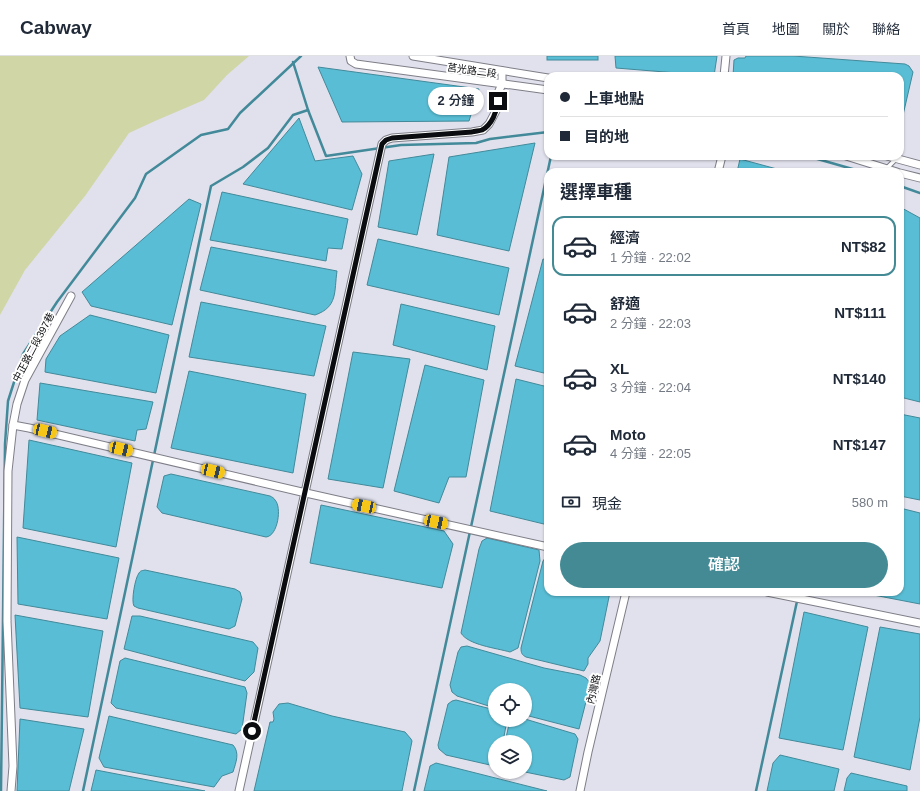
<!DOCTYPE html>
<html lang="zh-TW">
<meta charset="utf-8">
<style>
:root{--surface:#fff;--page:#f6f6f7;--text:#1f2937;--muted:#747a83;--line:#e0e1e3;--accent:#438a94}
body{margin:0;font-family:Helvetica,"Noto Sans TC",sans-serif;background:var(--page);color:var(--text);height:100vh;display:flex;flex-direction:column;font-size:15px;white-space:nowrap}
*{box-sizing:border-box;margin:0}
p{font-size:13px;color:var(--muted)}
.icon{flex:none;width:22px;height:22px;fill:none;stroke:currentColor;stroke-width:2;stroke-linecap:round;stroke-linejoin:round}
.map{position:relative;flex:1;overflow:hidden}
.sheet{position:absolute;left:544px;top:112px;width:360px;height:428px;display:flex;flex-direction:column;background:var(--surface);border-radius:12px;box-shadow:0 1px 3px #0004}
.sheet>*{flex:none}
.guide{position:absolute;left:544px;top:16px;width:360px;height:88px;border-radius:12px;box-shadow:0 1px 3px #0004;display:grid;align-content:center;height:88px;padding:0 16px;background:var(--surface)}
.fabs{position:absolute;left:488px;top:627px;display:grid;gap:8px}
.fabs a{display:grid;place-items:center;width:44px;height:44px;border-radius:50%;background:var(--surface);box-shadow:0 1px 3px #0004;font-size:20px}
.end{position:absolute;width:18px;height:18px;margin:-9px;border:5px solid #0b0c0f;background:#fff;box-shadow:0 0 0 2px #fff}
.from{border-radius:50%}
.bubble{position:absolute;height:28px;border-radius:14px;background:var(--surface);box-shadow:0 1px 3px #0004;font-size:13px;font-weight:600;line-height:28px;text-align:center}
.car{position:absolute;width:12px;height:24px;margin:-12px -6px;border-radius:5px;box-shadow:0 0 3px 1px #0007;background:linear-gradient(#f5c518 24%,#345 0 40%,#f5c518 0 76%,#345 0 86%,#f5c518 0)}
.guide b{display:flex;align-items:center;gap:14px;height:38px;font-size:15px}
.guide b+b{border-top:1px solid var(--line)}
.guide i{width:10px;height:10px;background:var(--text)}
ul{padding:0;list-style:none}
li{display:flex;align-items:center;gap:12px;height:60px;margin:0 8px 6px;padding:0 8px;border:2px solid transparent;border-radius:12px}
li div{flex:1}
li b{display:block;font-size:15px}
li em{font-style:normal;font-weight:600}
li.on{border-color:var(--accent)}
li>.icon{width:36px;height:36px;stroke-width:1.5}
h2{padding:0 16px;font-size:18px;line-height:48px}
.pay{display:flex;align-items:center;gap:10px;height:44px;padding:0 16px;font-size:15px}
.pay p{margin-inline-start:auto}
.primary-button{display:flex;gap:8px;margin-top:auto;padding:8px 16px}
.primary-button a{flex:1;height:46px;border-radius:24px;background:var(--accent);color:#fff;font-size:16px;font-weight:600;line-height:46px;text-align:center}
header{display:flex;align-items:center;gap:24px;box-sizing:border-box;height:56px;padding:0 20px;background:var(--surface);border-bottom:1px solid var(--line)}
header strong{font-size:19px}
nav{display:flex;gap:22px;margin-inline-start:auto;font-size:14px}
.map>svg:first-child{display:block}
</style>
<header>
<strong>Cabway</strong>
<nav><a>首頁</a><a>地圖</a><a>關於</a><a>聯絡</a></nav>
</header>
<div class="map">
<svg width="920" height="735" viewBox="0 0 920 735">
<rect width="100%" height="100%" fill="#e0e1ec"/>
<polygon fill="#d1d6a7" points="0,0 249,0 227,19 204,44 155,65 129,77 85,140 25,214 0,259"/>
<g fill="#59bed5" stroke="#42899a">
<rect x="547" y="0" width="51" height="4"/>
<polygon points="615,0 717,0 714,20 616,12"/>
<polygon points="746,0 793,0 905,8 909,10 913,16 900,72 900,20 733,20 734,4 738,2 745,2"/>
<polygon points="318,11 479,33 469,65 342,66"/>
<polygon points="299,62 315,105 353,100 362,118 352,154 243,128"/>
<polygon points="535,87 509,195 437,179 449,101"/>
<polygon points="434,98 417,179 378,171 389,105"/>
<polygon points="740,103 788,116 737,116"/>
<polygon points="222,136 348,163 342,193 328,192 326,205 210,184"/>
<polygon points="189,143 201,148 172,269 91,250 82,236"/>
<polygon points="900,151 920,162 920,346 900,341"/>
<polygon points="378,183 509,212 499,259 367,229"/>
<path d="M 211,191 L 337,215 C 334,236 338,251 315,259 L 200,234 Z"/>
<polygon points="543,203 548,204 548,318 515,310"/>
<polygon points="201,246 326,270 314,320 189,301"/>
<polygon points="401,248 495,270 487,314 393,289"/>
<polygon points="90,259 169,279 156,337 45,316 46,303 60,280"/>
<polygon points="353,296 410,303 383,432 328,423"/>
<polygon points="425,309 484,324 466,421 449,421 439,447 394,435"/>
<polygon points="189,315 306,338 293,417 171,392"/>
<polygon points="516,323 548,331 548,469 490,455"/>
<polygon points="40,327 153,346 146,373 137,374 135,385 37,364"/>
<polygon points="900,358 920,362 920,444 900,440"/>
<polygon points="29,384 132,407 116,491 23,472"/>
<path d="M 171,418 L 270,440 C 272,441 274,442 275,444 C 282,451 278,480 266,481 L 162,457 L 157,451 L 164,420 Z"/>
<polygon points="321,449 444,475 453,488 442,532 310,507"/>
<polygon points="900,452 920,457 920,548 858,536 900,536"/>
<polygon points="17,481 119,502 107,563 18,548"/>
<path d="M 487,482 L 539,494 L 540,505 L 518,592 L 510,596 C 496,592 468,589 461,577 L 479,493 L 482,485 Z"/>
<path d="M 548,498 L 548,536 L 610,536 L 600,585 L 588,602 L 588,608 L 584,615 L 526,601 C 522,599 521,597 521,592 L 543,505 Z"/>
<path d="M 145,514 L 235,533 L 240,536 L 242,543 L 235,570 L 229,573 L 138,552 L 134,550 C 131,545 135,522 139,517 C 141,514 142,515 145,514 Z"/>
<polygon points="804,556 868,571 843,694 779,682"/>
<polygon points="15,559 103,575 88,661 20,652"/>
<polygon points="132,560 140,560 253,586 258,592 254,616 245,625 124,593"/>
<polygon points="880,571 920,578 920,661 910,714 854,701"/>
<polygon points="467,590 544,612 580,619 586,622 590,627 590,630 579,673 525,659 525,634 495,634 495,652 457,640 452,636 450,629 458,596 461,591"/>
<polygon points="125,602 245,631 247,637 242,673 236,678 116,652 111,647 120,605"/>
<polygon points="456,644 495,654 495,664 507,664 503,686 495,686 495,707 490,709 446,699 439,693 438,689 448,648 452,645"/>
<polygon points="288,647 332,660 405,676 411,683 412,685 402,735 254,735 270,666 273,666 274,663 273,656 279,648"/>
<path d="M 109,660 L 233,689 C 240,697 236,706 233,716 L 222,720 L 214,731 L 104,711 L 99,702 Z"/>
<polygon points="20,663 84,673 69,735 17,735"/>
<polygon points="525,663 575,678 578,683 570,721 564,724 525,716 525,686 505,686 510,664 525,664"/>
<polygon points="780,699 839,713 834,735 767,735 773,707"/>
<polygon points="436,707 547,735 424,735 430,710"/>
<polygon points="96,714 205,735 91,735"/>
<polygon points="851,717 907,730 907,735 844,735 847,722"/>
</g>
<g fill="none" stroke-linecap="round" stroke-linejoin="round">
<g stroke="#42899a" stroke-width="2.5">
<polyline points="293,6 308,54 326,100 401,89 476,87 490,83 548,76"/>
<polyline points="807,100 863,116"/>
<polyline points="900,130 920,137"/>
<polyline points="1,735 5,388 8,345 23,298 57,246 135,142 146,118 201,79 228,73 240,57 301,0"/>
<polyline points="83,735 211,130 243,111 268,92 293,59 308,54"/>
<polyline points="414,735 551,100"/>
<polyline points="756,735 799,536"/>
</g>
<g stroke="#7e7e88" stroke-width="5.5">
<polyline id="lane" points="886,113 896,103"/>
</g>
<g stroke="#7e7e88" stroke-width="9">
<g id="street">
<polyline points="350,0 351,5 356,8 548,34"/>
<polyline points="413,0 548,22"/>
<polyline points="724,20 726,0"/>
<polyline points="846,100 897,116"/>
<polyline points="887,100 920,109"/>
<polyline points="718,116 722,100"/>
<polyline points="900,117 920,122"/>
<polyline points="13,369 29,372 306,437 548,491"/>
<polyline points="767,536 920,567"/>
<polyline points="11,735 13,710 7,565 8,415 13,369 17,348 25,324 71,240"/>
<polyline points="239,735 382,88 386,84 392,82 472,76 483,74 489,68 497,53 498,37 502,28 502,15"/>
<polyline points="580,735 588,696 626,536"/>
</g>
</g>
<use href="#lane" stroke="#fff" stroke-width="3.5"/>
<use href="#street" stroke="#fff" stroke-width="7"/>
</g>
<g fill="none" stroke-linecap="round" stroke-linejoin="round">
<path stroke="#0b0c0f" stroke-width="5" d="M 252,675 L 382,88 L 386,84 L 392,82 L 472,76 C 475,75 479,75 482,74 C 492,69 497,55 498,45"/>
</g>
<g text-anchor="middle" stroke-width="4" stroke-linejoin="round" paint-order="stroke">
<g font-size="10" fill="#0b0c0f" stroke="#fff">
<text transform="translate(472 14) rotate(8)" y="4">莒光路二段</text>
<text transform="translate(33 291) rotate(-62)" y="4">中正路二段397巷</text>
<text transform="translate(593 633) rotate(-76)" y="4">內灣路</text>
</g>
</g>
</svg>
<div class="fabs">
<a><svg class="icon" aria-label="locate" viewBox="0 0 24 24"><circle cx="12" cy="12" r="6"/><path d="M12 2v4M12 18v4M2 12h4M18 12h4"/></svg></a>
<a><svg class="icon" aria-label="layers" viewBox="0 0 24 24"><path d="M12 4l9 5-9 5-9-5zM3 14l9 5 9-5"/></svg></a>
</div>
<i class="end from" style="left:252px;top:675px"></i>
<i class="end" style="left:498px;top:45px"></i>
<div class="bubble" style="left:428px;top:31px;width:56px">2 分鐘</div>
<i class="car" style="left:45px;top:375px;rotate:103deg"></i>
<i class="car" style="left:121px;top:393px;rotate:103deg"></i>
<i class="car" style="left:213px;top:415px;rotate:103deg"></i>
<i class="car" style="left:364px;top:450px;rotate:282deg"></i>
<i class="car" style="left:436px;top:466px;rotate:102deg"></i>
<div class="guide">
<b><i class="from"></i>上車地點</b>
<b><i></i>目的地</b>
</div>
<section class="sheet">
<h2>選擇車種</h2>
<ul>
<li class="on"><svg class="icon" aria-label="car" viewBox="0 0 24 24"><path d="M5 17H2v-5l4-1 3-4h7l3 4 3 1v5h-3M9 17h6M6 11h13"/><circle cx="7" cy="17" r="2"/><circle cx="17" cy="17" r="2"/></svg><div><b>經濟</b><p>1 分鐘 · 22:02</p></div><em>NT$82</em></li>
<li><svg class="icon" aria-label="car" viewBox="0 0 24 24"><path d="M5 17H2v-5l4-1 3-4h7l3 4 3 1v5h-3M9 17h6M6 11h13"/><circle cx="7" cy="17" r="2"/><circle cx="17" cy="17" r="2"/></svg><div><b>舒適</b><p>2 分鐘 · 22:03</p></div><em>NT$111</em></li>
<li><svg class="icon" aria-label="car" viewBox="0 0 24 24"><path d="M5 17H2v-5l4-1 3-4h7l3 4 3 1v5h-3M9 17h6M6 11h13"/><circle cx="7" cy="17" r="2"/><circle cx="17" cy="17" r="2"/></svg><div><b>XL</b><p>3 分鐘 · 22:04</p></div><em>NT$140</em></li>
<li><svg class="icon" aria-label="car" viewBox="0 0 24 24"><path d="M5 17H2v-5l4-1 3-4h7l3 4 3 1v5h-3M9 17h6M6 11h13"/><circle cx="7" cy="17" r="2"/><circle cx="17" cy="17" r="2"/></svg><div><b>Moto</b><p>4 分鐘 · 22:05</p></div><em>NT$147</em></li>
</ul>
<div class="pay"><svg class="icon" aria-label="cash" viewBox="0 0 24 24"><path d="M3 7h18v10H3z"/><circle cx="12" cy="12" r="2"/></svg>現金<p>580 m</p></div>
<div class="primary-button"><a>確認</a></div>
</section>
</div>
